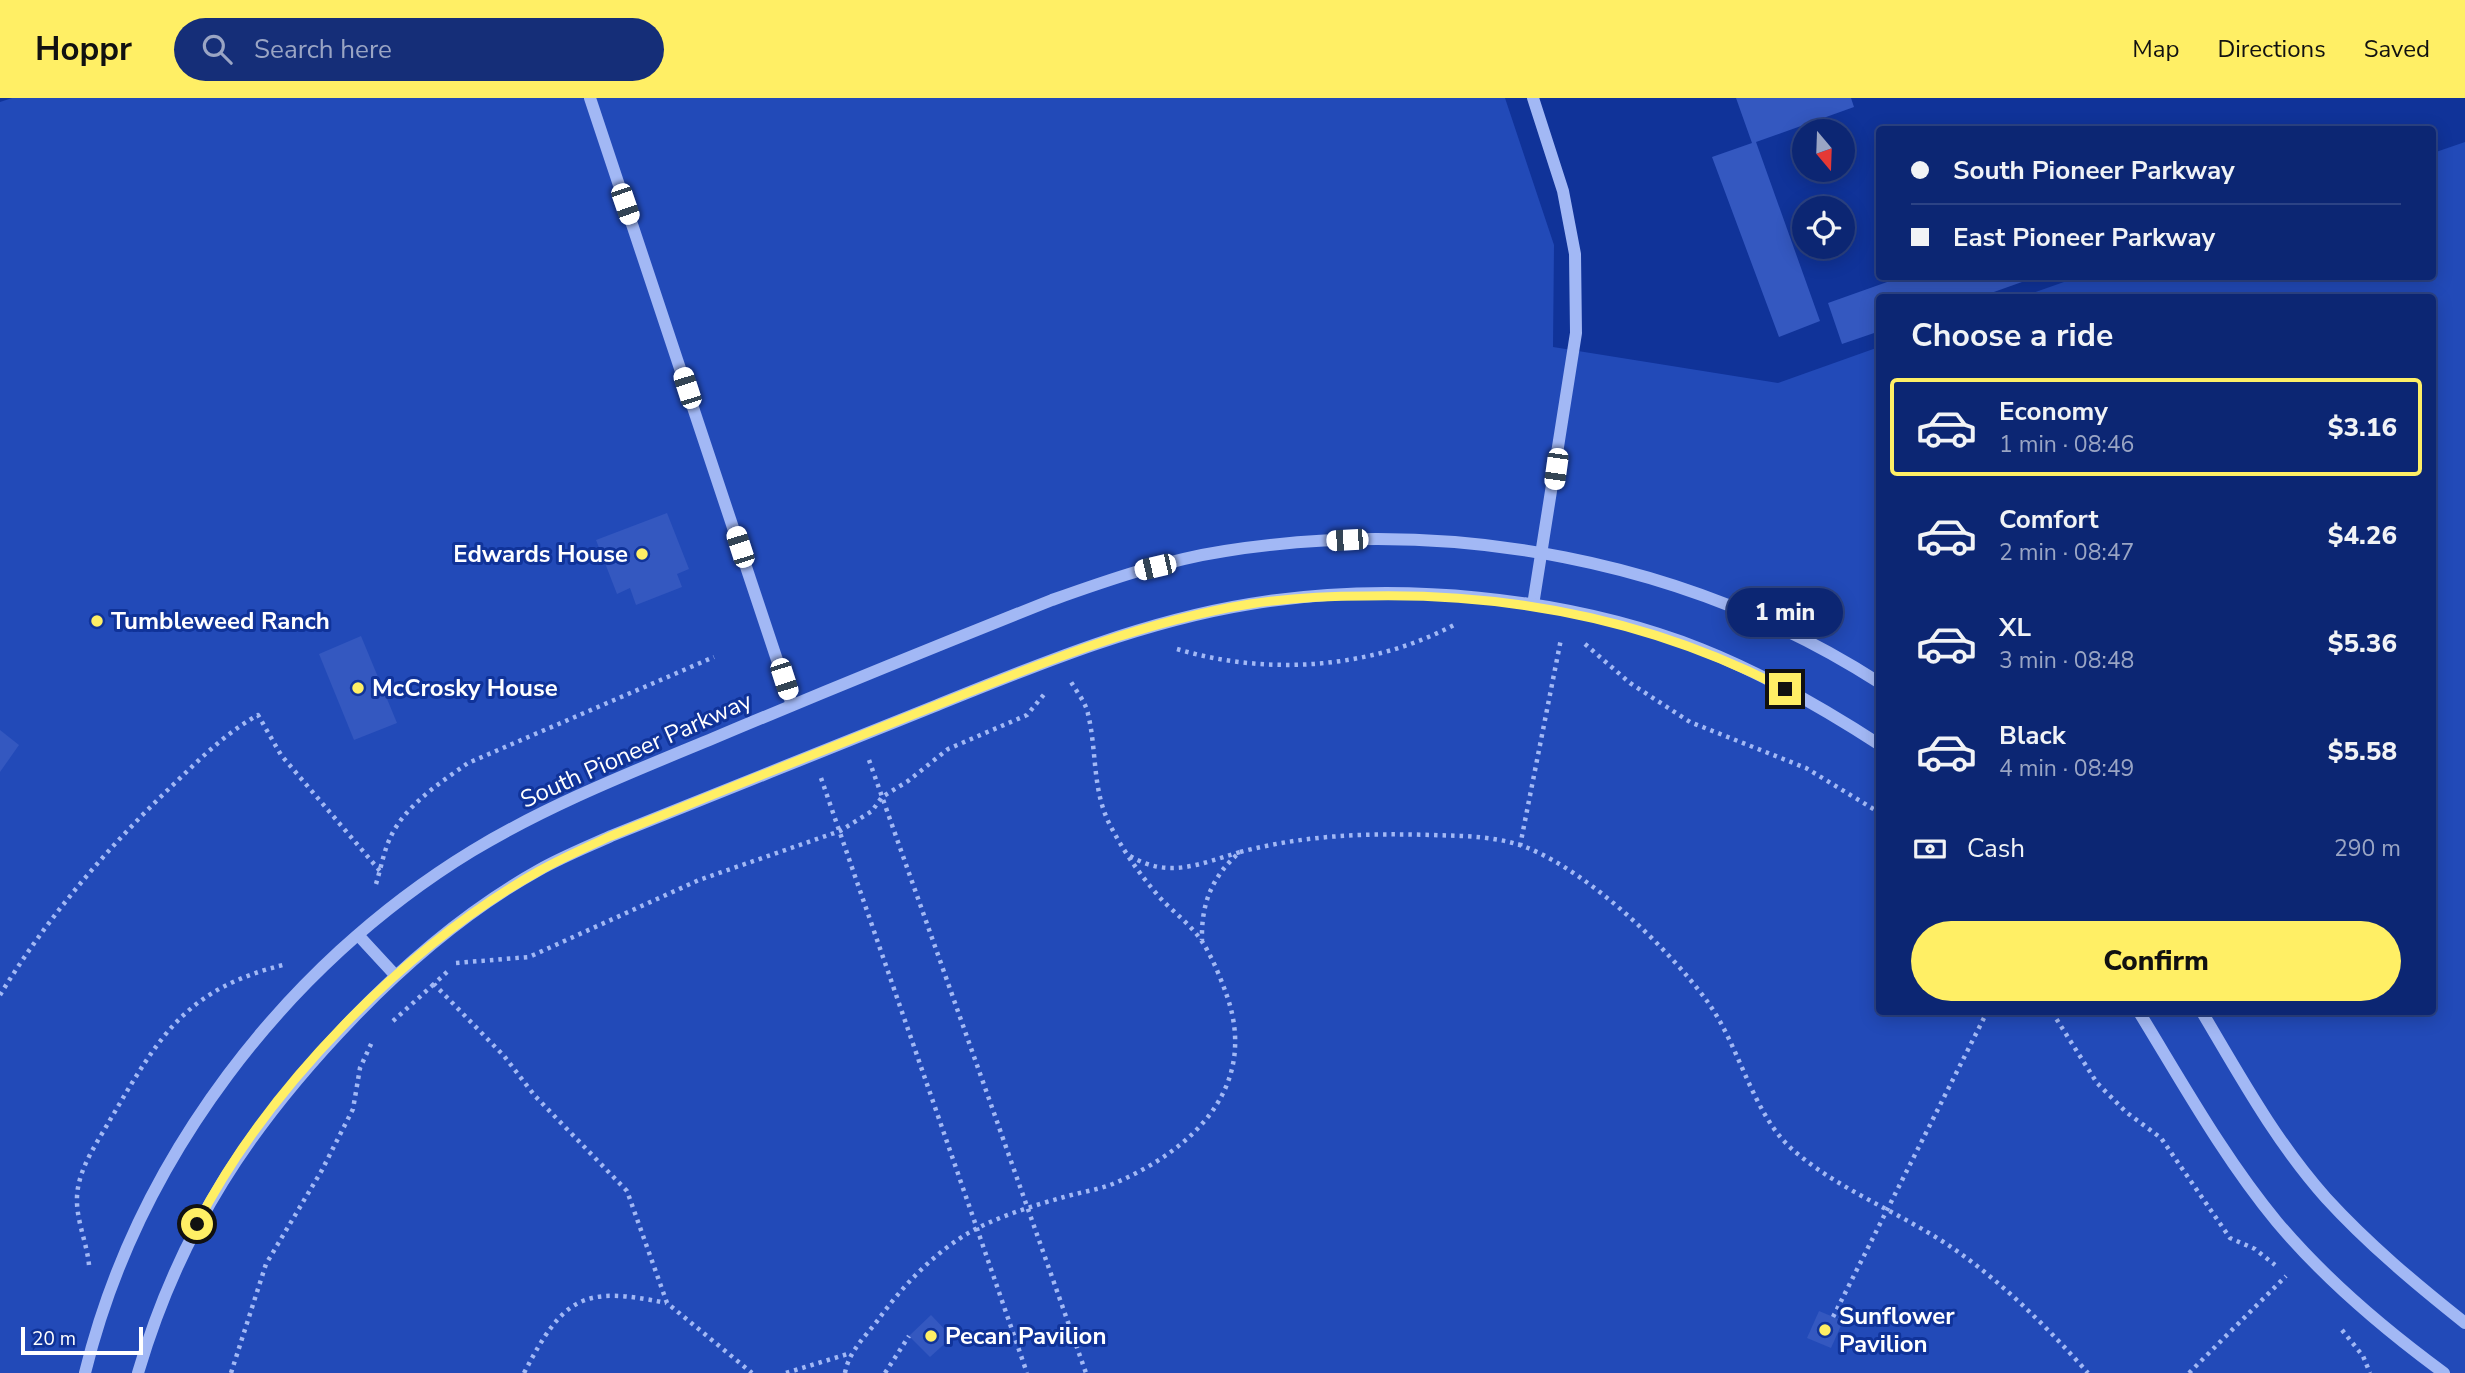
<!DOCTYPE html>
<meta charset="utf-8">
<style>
:root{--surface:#0c2673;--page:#152e78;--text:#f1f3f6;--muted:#9aa5c4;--line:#2c4385;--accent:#ffef65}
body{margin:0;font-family:"Nunito Sans",sans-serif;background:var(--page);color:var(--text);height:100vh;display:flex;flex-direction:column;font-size:26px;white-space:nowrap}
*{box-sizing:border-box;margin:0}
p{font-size:23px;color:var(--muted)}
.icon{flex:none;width:38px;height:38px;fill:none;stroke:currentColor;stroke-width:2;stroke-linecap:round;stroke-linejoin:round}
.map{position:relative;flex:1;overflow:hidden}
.side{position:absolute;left:1876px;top:196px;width:560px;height:721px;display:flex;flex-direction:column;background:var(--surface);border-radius:7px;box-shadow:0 4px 18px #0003,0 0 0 2px var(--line)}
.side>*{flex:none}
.guide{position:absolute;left:1876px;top:28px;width:560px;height:154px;border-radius:7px;box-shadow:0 4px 18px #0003,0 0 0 2px var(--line);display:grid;align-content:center;height:154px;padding:0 35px;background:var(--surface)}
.needle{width:46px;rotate:161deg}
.buttons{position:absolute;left:1792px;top:21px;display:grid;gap:14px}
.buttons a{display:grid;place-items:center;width:63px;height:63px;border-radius:50%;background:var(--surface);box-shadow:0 4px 18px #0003,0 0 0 2px var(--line);font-size:35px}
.scale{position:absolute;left:21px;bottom:18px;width:122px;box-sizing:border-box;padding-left:7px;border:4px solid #fff;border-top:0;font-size:19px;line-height:24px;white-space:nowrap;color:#fff;-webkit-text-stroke:5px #103399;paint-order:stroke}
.end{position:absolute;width:32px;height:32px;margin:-16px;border:9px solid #ffef65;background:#111;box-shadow:0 0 0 4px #111}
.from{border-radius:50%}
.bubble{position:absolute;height:49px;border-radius:24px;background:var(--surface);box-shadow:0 4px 18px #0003,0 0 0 2px var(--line);font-size:23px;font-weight:800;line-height:49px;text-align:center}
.car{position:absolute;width:21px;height:42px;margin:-21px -10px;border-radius:9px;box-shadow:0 0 5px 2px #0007;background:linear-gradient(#fff 24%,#345 0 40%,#fff 0 76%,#345 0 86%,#fff 0)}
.guide b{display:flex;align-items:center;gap:24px;height:66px;font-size:26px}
.guide b+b{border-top:2px solid var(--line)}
.guide i{width:18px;height:18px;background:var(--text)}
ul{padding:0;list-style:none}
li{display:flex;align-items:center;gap:21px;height:98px;margin:0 14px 10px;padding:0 21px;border:4px solid transparent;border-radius:7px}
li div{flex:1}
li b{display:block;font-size:26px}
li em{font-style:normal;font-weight:800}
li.current{border-color:var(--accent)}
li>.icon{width:63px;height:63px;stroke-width:1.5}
h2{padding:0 35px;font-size:32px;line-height:84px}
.pay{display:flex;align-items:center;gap:18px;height:77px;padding:0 35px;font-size:26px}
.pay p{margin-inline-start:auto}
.cta{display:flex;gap:14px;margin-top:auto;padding:14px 35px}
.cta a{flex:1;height:80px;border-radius:42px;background:var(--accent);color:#111;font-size:28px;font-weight:800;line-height:80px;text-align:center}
header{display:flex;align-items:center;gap:42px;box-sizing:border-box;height:98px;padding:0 35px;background:var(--accent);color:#111}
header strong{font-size:33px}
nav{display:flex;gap:38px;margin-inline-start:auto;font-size:24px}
.search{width:490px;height:63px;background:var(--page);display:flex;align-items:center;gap:18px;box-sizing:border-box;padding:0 24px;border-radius:38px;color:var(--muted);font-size:26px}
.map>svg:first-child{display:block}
</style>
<header>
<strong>Hoppr</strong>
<div class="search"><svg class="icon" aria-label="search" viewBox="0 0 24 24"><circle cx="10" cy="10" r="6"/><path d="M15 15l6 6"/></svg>Search here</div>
<nav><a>Map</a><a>Directions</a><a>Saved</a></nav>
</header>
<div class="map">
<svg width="2465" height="1275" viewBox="0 0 2465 1275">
<rect width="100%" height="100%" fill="#103399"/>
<polygon fill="#224ab8" points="12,0 1505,0 1554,147 1553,249 1778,285 1879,249 1880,914 2432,914 2432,200 2021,199 2081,178 2432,178 2433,55 2465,44 2465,1275 0,1275 0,4"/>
<g fill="#3458c0">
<polygon points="1736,0 1851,0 1854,9 1756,44 1820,223 1779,239 1712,59 1752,45"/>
<polygon points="1904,178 2036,178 2036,179 1977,200 1880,200 1880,233 1842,246 1828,205"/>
<polygon points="667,415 689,471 677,476 682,489 636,507 630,490 617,496 596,442"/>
<polygon points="361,538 397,625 354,642 319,556"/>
<polygon points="0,632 19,647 0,674"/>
<polygon points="1819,1213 1843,1223 1831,1250 1807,1240"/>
<polygon points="931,1217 952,1239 930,1259 909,1238"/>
</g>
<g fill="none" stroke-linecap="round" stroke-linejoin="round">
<g stroke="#a2b8f5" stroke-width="4.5" stroke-dasharray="3.5 5" stroke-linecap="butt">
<polyline points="1585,546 1630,585 1690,624 1806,670 1880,715"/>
<path d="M 1177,551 C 1267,578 1370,571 1454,527"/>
<polyline points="869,662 1086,1275"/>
<polyline points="821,680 1027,1275"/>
<polyline points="1520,748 1561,541"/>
<path d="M 1240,754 C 1305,737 1366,735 1433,737 C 1465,738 1498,738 1528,750 C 1591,776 1667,849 1707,903 C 1740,948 1752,1016 1793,1052 C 1840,1093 1902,1115 1954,1151 C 2003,1185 2048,1230 2088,1275"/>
<path d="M 1130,758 C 1169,781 1199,766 1240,754 C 1212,778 1201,806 1202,842"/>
<path d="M 376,786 C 381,770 384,752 391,738 C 406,707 441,684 468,665 L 714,559"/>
<polyline points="456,865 529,859 699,782 840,733 872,713 882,699 908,683 948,651 1027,617 1046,594"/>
<polyline points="447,874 434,886 504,958 535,998 627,1093 667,1205 752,1275"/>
<path d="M 0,897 C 48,818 109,748 176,684 C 202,659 226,635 258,617 L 281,657 L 380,773"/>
<polyline points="2052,914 2097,985 2126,1014 2161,1040 2230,1140 2255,1151 2275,1167"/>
<polyline points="393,923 434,886"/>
<path d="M 89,1167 C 87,1145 76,1122 77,1099 C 78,1071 97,1045 110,1022 C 160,937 186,890 287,866"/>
<polyline points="1833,1219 1987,914"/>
<polyline points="2342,1232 2363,1258 2370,1275"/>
<polyline points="231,1275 266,1166 322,1072 353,1011 360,970 372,944"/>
<path d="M 524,1275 C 563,1200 582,1187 666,1205"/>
<polyline points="786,1275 851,1255"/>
<path d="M 845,1275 C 849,1253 865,1239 878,1222 C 901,1190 931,1158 965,1137 C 993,1120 1032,1108 1064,1099 C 1081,1094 1098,1092 1115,1085 C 1192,1052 1259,990 1227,898 C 1221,881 1213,861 1203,845 C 1193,829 1176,816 1163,803 C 1142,780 1123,753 1109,725 C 1092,690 1097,653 1088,616 C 1086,605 1077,594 1071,584"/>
<polyline points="885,1275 909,1238"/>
<polyline points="2189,1275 2286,1178"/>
</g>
<g stroke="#a2b8f5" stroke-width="12">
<polyline points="590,0 792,607"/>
<polyline points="1533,0 1563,93 1575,156 1576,235 1533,507"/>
<polyline points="359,838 395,877"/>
<path d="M 2139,914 C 2182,984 2224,1060 2277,1124 C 2325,1181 2384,1231 2444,1275"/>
<path d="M 2202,914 C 2240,978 2276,1044 2326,1100 C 2368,1146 2416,1186 2465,1225"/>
<path d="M 85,1275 C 137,1062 285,867 472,753 C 548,707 632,674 714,640 C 826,593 939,547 1052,502 C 1108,482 1166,462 1225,453 C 1451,418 1687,461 1880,585"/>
<path d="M 138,1275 C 180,1132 250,1027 353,920 C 408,863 469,811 539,772 C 562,759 587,749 611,738 C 717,695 824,653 930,610 C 1034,568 1139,524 1250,506 C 1394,482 1565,498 1701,551 C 1764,576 1823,610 1880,647"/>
</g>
</g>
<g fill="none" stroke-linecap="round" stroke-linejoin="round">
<path stroke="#ffef65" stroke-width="9" d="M 197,1126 C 267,990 406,848 539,773 C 562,760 587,749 611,738 C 716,695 822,653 927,611 C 1032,569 1138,524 1250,506 C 1289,500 1329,498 1367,498 C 1514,495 1655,523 1785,591"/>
</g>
<g fill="#ffef65" stroke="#103399" stroke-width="2.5">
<circle cx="642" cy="456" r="7"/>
<circle cx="97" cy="523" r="7"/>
<circle cx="358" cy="590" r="7"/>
<circle cx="1825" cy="1232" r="7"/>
<circle cx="931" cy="1238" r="7"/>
</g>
<g text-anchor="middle" stroke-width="6" stroke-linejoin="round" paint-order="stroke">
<g font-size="24" font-weight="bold" fill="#fff" stroke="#103399" text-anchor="start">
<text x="628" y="464" text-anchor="end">Edwards House</text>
<text x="111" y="531">Tumbleweed Ranch</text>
<text x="372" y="598">McCrosky House</text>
<text x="1839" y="1226">Sunflower<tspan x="1839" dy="28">Pavilion</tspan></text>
<text x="945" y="1246">Pecan Pavilion</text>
</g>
<g font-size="24" fill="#fff" stroke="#103399">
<text transform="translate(636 652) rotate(-24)" y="8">South Pioneer Parkway</text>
</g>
</g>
</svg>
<div class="buttons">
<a><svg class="needle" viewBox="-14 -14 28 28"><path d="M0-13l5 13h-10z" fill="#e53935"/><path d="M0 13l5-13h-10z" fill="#9aa5c4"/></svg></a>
<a><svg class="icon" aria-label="locate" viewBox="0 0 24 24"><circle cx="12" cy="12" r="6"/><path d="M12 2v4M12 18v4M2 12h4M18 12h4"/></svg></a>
</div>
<div class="scale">20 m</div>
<i class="end from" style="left:197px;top:1126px"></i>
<i class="end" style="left:1785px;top:591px"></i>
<div class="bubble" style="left:1727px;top:490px;width:116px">1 min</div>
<i class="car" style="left:625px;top:106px;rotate:161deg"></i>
<i class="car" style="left:687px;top:290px;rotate:342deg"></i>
<i class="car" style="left:1556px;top:371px;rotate:188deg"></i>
<i class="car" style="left:1347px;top:442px;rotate:267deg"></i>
<i class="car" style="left:740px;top:449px;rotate:342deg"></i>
<i class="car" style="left:1155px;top:469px;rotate:257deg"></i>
<i class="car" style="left:784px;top:581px;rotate:162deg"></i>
<div class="guide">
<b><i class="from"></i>South Pioneer Parkway</b>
<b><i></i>East Pioneer Parkway</b>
</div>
<section class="side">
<h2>Choose a ride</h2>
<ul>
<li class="current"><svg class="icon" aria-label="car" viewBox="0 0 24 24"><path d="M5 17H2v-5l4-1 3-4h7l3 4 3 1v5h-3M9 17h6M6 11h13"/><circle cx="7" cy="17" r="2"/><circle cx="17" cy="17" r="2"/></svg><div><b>Economy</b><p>1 min · 08:46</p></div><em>$3.16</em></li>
<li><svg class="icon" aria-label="car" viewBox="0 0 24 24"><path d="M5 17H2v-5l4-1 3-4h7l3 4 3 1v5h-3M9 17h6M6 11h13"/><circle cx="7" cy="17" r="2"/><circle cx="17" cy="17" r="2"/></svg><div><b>Comfort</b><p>2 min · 08:47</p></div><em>$4.26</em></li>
<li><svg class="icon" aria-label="car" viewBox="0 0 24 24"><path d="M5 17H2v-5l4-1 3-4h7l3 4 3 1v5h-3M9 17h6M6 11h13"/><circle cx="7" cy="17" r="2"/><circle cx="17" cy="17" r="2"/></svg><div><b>XL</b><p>3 min · 08:48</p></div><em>$5.36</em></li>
<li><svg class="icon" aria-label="car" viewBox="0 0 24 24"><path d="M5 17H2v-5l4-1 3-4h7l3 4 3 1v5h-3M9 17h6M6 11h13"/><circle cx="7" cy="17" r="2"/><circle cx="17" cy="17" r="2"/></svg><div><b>Black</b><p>4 min · 08:49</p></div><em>$5.58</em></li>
</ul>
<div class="pay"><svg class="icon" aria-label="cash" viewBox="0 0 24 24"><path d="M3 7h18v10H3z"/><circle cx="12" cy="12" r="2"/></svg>Cash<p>290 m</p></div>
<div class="cta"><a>Confirm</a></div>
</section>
</div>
